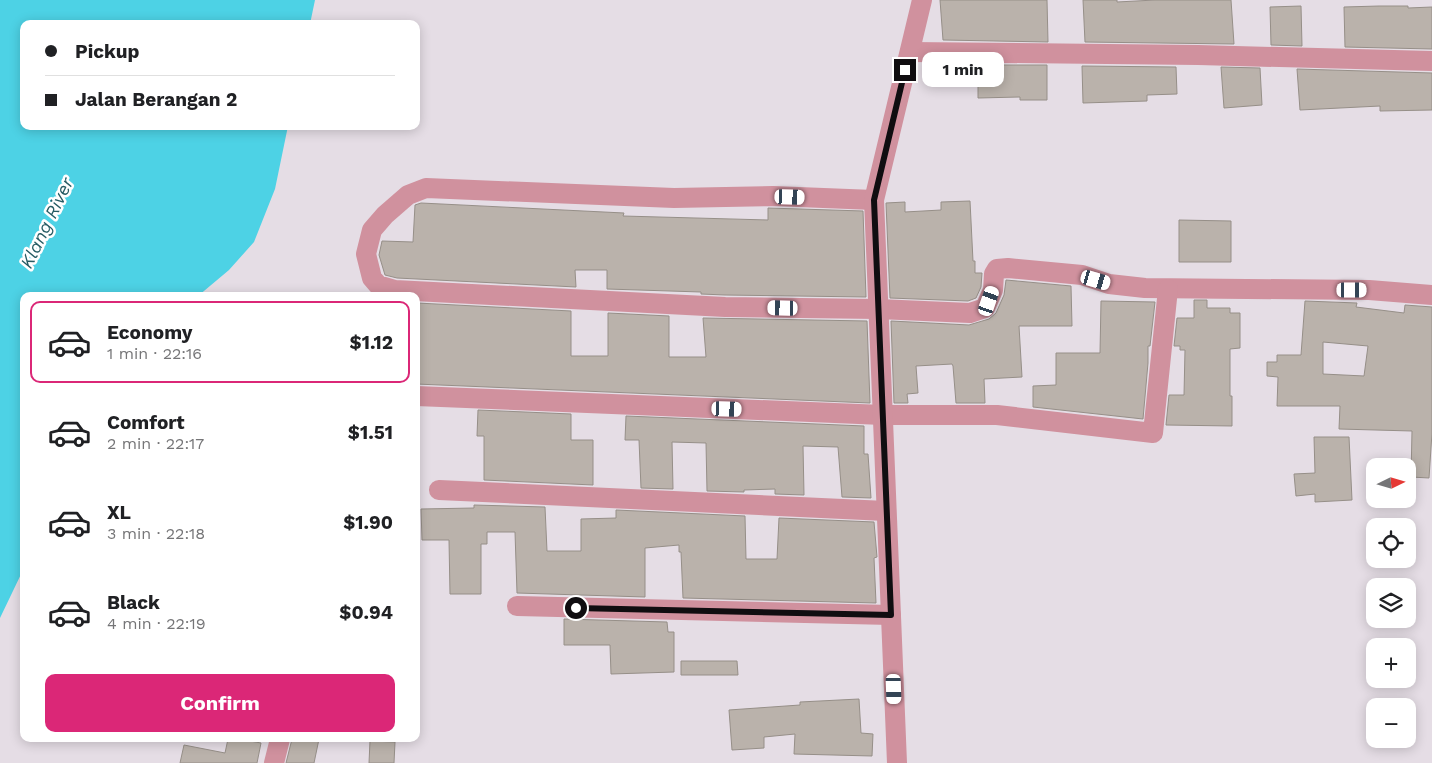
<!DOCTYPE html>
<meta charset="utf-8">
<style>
:root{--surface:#fff;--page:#f2f2f2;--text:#202124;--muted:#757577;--line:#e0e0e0;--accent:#db2777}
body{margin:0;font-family:"Work Sans",sans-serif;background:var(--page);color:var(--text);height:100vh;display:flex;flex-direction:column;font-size:19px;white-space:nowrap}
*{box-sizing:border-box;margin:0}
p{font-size:16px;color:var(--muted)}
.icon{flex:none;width:28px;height:28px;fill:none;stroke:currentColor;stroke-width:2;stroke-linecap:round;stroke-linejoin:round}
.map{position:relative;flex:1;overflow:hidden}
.side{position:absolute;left:20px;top:292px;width:400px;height:450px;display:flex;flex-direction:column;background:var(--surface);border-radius:10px;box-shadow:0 2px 12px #0003}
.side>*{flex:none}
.top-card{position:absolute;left:20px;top:20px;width:400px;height:110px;border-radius:10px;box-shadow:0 2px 12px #0003;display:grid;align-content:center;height:110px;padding:0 25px;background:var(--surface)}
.needle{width:32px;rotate:85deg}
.fabs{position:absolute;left:1366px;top:458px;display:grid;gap:10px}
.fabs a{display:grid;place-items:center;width:50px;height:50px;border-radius:10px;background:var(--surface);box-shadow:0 2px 12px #0003;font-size:25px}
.end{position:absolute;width:22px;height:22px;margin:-11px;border:6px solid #100d10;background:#fff;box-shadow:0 0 0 2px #fff}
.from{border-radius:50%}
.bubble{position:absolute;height:35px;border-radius:10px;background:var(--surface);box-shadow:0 2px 12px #0003;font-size:16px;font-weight:700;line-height:35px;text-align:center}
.car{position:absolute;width:15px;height:30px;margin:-15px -8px;border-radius:6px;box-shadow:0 0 4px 1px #0007;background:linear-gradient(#fff 24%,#345 0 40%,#fff 0 76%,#345 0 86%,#fff 0)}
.top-card b{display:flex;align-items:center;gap:18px;height:48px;font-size:19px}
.top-card b+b{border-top:1px solid var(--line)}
.top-card i{width:12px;height:12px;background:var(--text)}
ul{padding:9px 0 0;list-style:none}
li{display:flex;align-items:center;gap:15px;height:82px;margin:0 10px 8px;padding:0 15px;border:2px solid transparent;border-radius:10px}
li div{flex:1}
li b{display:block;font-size:19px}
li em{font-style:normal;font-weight:700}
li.current{border-color:var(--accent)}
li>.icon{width:45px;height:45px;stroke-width:1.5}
.button{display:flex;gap:10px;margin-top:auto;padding:10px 25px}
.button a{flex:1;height:58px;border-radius:10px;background:var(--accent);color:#fff;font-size:20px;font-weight:700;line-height:58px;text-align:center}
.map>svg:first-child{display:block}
</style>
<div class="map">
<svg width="1432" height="763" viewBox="0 0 1432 763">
<rect width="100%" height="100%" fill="#e5dde5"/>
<polygon fill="#4dd2e5" points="0,0 315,0 310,24 24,24 24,126 288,126 275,189 254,242 229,270 198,296 24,296 24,568 0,618"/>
<g fill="#bab2ab" stroke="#968f88" fill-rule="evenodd">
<polygon points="940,0 1047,0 1048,42 943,40"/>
<polygon points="1083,0 1117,0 1117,2 1155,0 1231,0 1234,44 1085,42"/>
<polygon points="1301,6 1302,46 1271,45 1270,7"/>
<polygon points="1379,6 1408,6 1408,8 1432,7 1432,49 1345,47 1344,7"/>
<polygon points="978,65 1047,65 1047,100 1020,100 1020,97 978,98"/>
<polygon points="1082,66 1176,67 1177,94 1147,95 1147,101 1083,103"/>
<polygon points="1221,67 1260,68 1262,105 1224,108"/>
<polygon points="1297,69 1432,73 1432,110 1380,111 1380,106 1300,110"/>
<polygon points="970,201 973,261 975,261 975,273 982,273 981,287 976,298 968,301 890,298 886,203 905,202 905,212 941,210 941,202"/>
<polygon points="421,203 624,213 623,216 768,220 768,208 863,211 866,297 725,295 701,294 701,292 607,289 607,270 575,270 576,287 397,278 385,275 379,255 382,241 413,242 415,205"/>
<polygon points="1179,220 1231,221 1231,262 1179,262"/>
<polygon points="1006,280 1071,286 1072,326 1019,326 1022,377 984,379 985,403 956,403 953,366 952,364 916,366 918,393 907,394 908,403 894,403 891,321 969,325 989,319 996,313 1004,295"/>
<polygon points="1194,300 1207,300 1207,308 1230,308 1230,313 1240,313 1240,348 1230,349 1230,396 1232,396 1232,426 1166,425 1169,395 1184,395 1185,350 1180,350 1180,346 1174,346 1177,318 1194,318"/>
<polygon points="1101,301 1155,302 1150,346 1148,346 1148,363 1143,419 1033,407 1033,386 1056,385 1056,353 1100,353"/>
<path d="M 1305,301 L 1357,303 L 1356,307 L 1404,313 L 1405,305 L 1432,307 L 1432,433 L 1429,478 L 1411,477 L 1412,431 L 1339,429 L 1340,406 L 1277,406 L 1278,377 L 1267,376 L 1267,362 L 1277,362 L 1277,355 L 1301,355 ZM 1323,342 L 1368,346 L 1364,376 L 1323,374 Z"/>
<polygon points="417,303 571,311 571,356 608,356 608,313 669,316 669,357 706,357 703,318 867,321 870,403 416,384 416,346 418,346"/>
<polygon points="478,410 571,414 571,440 593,440 593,485 484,480 484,436 477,436"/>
<polygon points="626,416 864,426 864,454 868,454 871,498 842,497 838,447 803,446 804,495 775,494 775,489 744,490 744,492 707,491 706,443 672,442 673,489 641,488 639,440 625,440"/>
<polygon points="1314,437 1349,437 1352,500 1315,502 1315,494 1296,496 1294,474 1315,473"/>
<polygon points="474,505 545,507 547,551 581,551 581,519 616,518 616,510 745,516 746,559 777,559 779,518 874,522 877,557 874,558 876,603 683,598 681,552 679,552 679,545 645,548 645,597 517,593 515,532 487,532 487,544 481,544 481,594 450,594 449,540 422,540 421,509 474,508"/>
<polygon points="564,619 667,622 668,632 674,632 674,672 611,674 610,645 564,645"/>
<polygon points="681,661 737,661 738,675 681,675"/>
<polygon points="859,699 861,733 873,734 872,756 794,754 795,734 764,737 764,748 732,750 729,710 800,705 800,702"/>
<polygon points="228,739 239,739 261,743 257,763 180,763 184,745 225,753"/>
<polygon points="292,739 319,739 314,763 286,763"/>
<polygon points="370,741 395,742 394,763 369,763"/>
</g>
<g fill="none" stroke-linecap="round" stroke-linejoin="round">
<g stroke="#d0919e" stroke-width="20">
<polyline points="910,52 1198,55 1432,61"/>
<polyline points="874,200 773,196 674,198 426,188 408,195 385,215 372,230 366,254 372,278 378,285 395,290 725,307 878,309 970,313 985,308 993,290 994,274 997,269 1008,268 1082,275 1109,284 1145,288 1369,290 1432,295"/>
<polyline points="416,396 883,415 997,415 1153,433 1168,289"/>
<polyline points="439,490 886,511"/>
<polyline points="517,606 891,615"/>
<polyline points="274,763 280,739"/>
<polyline points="897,763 874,200 922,0"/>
</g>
</g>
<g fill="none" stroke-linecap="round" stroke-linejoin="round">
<polyline stroke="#100d10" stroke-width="6" points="576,608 891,615 874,200 905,70"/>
</g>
<g text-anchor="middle" stroke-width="5" stroke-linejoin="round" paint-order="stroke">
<g font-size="18" font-style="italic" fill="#265c64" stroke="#fff">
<text transform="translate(47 223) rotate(-64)" y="6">Klang River</text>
</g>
</g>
</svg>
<div class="fabs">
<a><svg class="needle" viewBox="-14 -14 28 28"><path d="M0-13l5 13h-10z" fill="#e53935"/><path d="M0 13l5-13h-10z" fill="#757577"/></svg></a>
<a><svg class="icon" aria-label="locate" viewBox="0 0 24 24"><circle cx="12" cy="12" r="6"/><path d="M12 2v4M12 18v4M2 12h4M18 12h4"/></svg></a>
<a><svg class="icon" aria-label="layers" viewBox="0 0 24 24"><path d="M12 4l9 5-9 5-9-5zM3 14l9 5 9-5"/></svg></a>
<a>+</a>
<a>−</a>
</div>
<i class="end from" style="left:576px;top:608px"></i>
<i class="end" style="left:905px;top:70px"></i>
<div class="bubble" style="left:922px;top:52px;width:82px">1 min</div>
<i class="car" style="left:790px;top:197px;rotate:92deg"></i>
<i class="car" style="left:1096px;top:280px;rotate:106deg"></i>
<i class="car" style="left:1352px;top:290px;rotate:90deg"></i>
<i class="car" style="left:989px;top:301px;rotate:19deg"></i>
<i class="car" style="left:783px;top:308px;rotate:271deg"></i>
<i class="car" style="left:727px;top:409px;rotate:92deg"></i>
<i class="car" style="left:894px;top:689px;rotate:178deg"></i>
<div class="top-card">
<b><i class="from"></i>Pickup</b>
<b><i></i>Jalan Berangan 2</b>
</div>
<section class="side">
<ul>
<li class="current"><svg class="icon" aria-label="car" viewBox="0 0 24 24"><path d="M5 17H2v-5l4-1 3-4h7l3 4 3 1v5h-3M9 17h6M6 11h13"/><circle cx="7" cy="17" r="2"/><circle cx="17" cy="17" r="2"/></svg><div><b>Economy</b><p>1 min · 22:16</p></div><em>$1.12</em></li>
<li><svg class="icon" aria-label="car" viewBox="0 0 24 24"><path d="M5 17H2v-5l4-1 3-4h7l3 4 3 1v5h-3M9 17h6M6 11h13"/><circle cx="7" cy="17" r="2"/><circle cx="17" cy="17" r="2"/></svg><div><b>Comfort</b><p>2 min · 22:17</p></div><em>$1.51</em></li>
<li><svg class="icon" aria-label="car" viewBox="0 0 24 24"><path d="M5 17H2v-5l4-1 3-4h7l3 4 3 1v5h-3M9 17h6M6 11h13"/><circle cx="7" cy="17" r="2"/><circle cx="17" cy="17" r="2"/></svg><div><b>XL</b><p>3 min · 22:18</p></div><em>$1.90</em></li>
<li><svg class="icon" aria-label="car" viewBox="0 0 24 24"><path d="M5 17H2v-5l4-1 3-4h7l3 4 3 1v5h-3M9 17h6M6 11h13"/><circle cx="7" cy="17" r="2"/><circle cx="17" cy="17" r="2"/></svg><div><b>Black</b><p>4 min · 22:19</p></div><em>$0.94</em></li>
</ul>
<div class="button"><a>Confirm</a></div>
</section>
</div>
